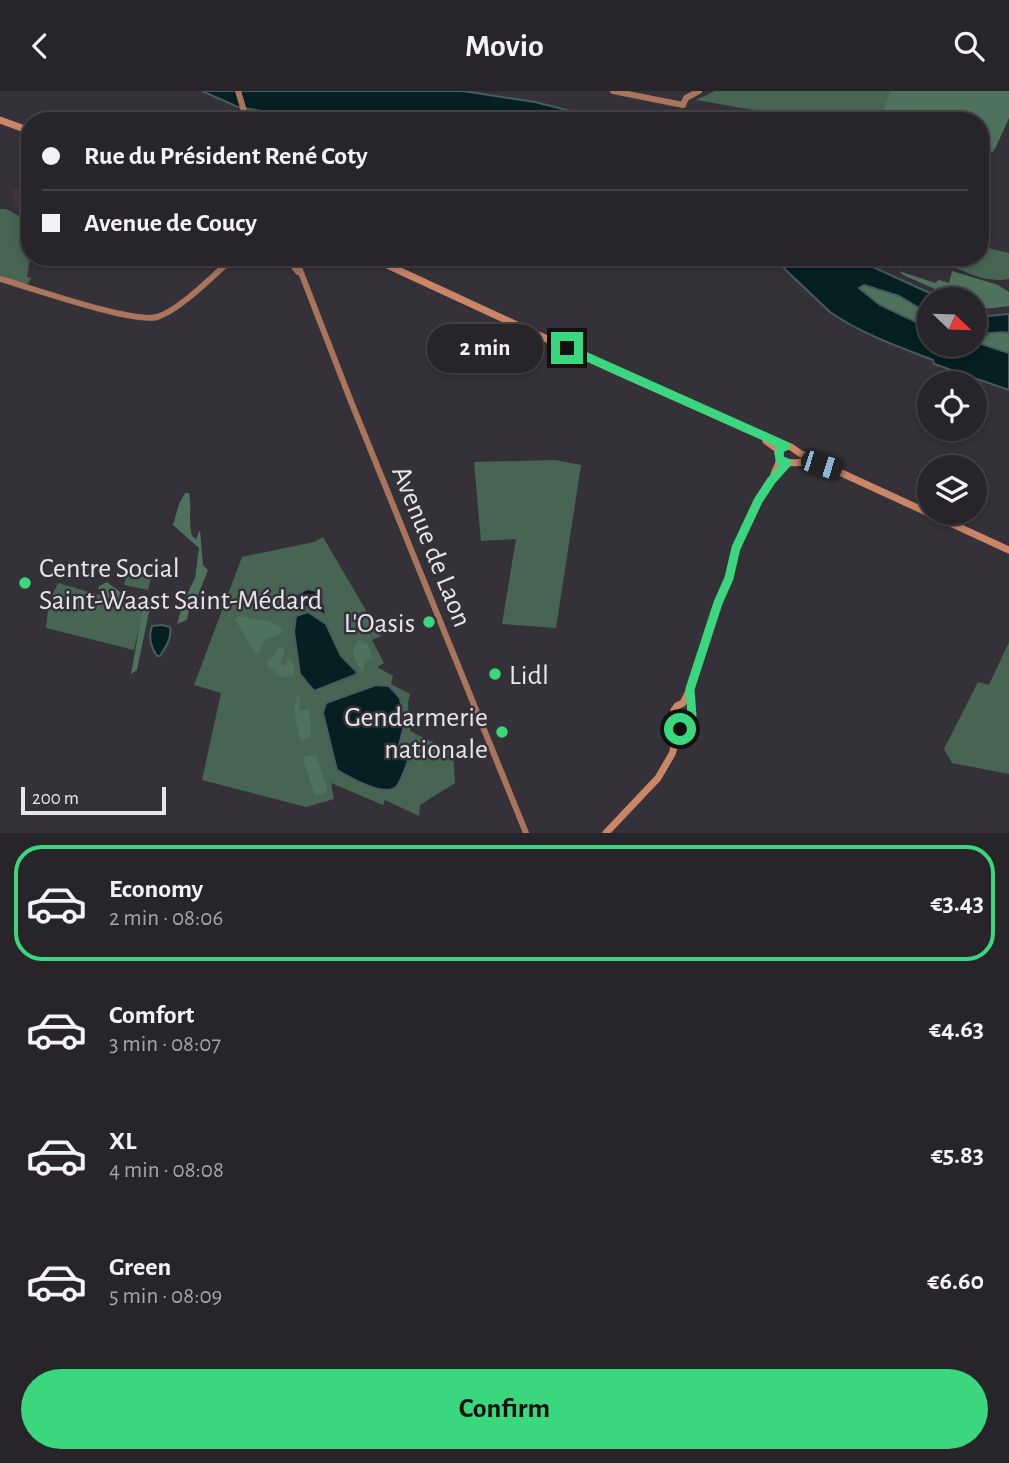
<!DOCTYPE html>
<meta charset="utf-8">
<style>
:root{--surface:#28252a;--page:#302d32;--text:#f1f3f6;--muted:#a5a5a8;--line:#444247;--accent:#3ad77f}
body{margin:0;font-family:"Alegreya Sans",sans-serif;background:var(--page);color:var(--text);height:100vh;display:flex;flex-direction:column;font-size:26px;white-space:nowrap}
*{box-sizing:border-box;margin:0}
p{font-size:23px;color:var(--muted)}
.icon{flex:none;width:38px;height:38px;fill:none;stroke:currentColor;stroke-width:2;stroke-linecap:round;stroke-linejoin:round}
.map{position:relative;height:742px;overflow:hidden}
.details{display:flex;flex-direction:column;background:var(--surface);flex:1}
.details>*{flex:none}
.banner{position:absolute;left:21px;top:21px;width:968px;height:154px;border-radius:28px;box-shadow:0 4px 10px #0003,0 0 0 2px var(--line);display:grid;align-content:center;height:154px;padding:0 21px;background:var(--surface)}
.needle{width:46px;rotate:113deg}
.tools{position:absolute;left:917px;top:196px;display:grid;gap:14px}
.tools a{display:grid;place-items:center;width:70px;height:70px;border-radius:50%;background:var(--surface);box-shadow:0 4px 10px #0003,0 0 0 2px var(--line);font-size:35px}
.scale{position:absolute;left:21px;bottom:18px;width:145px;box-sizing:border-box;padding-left:7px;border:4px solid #e9e6eb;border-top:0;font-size:19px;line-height:24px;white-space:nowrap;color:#e9e6eb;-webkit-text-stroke:5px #353138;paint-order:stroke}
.end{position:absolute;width:32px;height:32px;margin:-16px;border:9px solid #3ad77f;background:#111;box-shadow:0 0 0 4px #111}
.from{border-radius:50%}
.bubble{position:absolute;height:49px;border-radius:24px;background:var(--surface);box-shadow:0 4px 10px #0003,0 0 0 2px var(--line);font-size:23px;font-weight:700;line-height:49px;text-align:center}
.car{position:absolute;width:21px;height:42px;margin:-21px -10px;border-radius:9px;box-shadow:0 0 5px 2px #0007;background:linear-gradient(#222 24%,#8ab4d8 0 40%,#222 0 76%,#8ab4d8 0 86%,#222 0)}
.banner b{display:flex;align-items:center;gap:24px;height:66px;font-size:26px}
.banner b+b{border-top:2px solid var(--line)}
.banner i{width:18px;height:18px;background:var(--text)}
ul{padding:12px 0 0;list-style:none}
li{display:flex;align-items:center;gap:21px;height:116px;margin:0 14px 10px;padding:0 7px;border:4px solid transparent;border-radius:28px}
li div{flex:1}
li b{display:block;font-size:26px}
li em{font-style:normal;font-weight:700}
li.on{border-color:var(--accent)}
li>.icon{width:63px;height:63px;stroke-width:1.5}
.cta{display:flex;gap:14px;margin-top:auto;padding:14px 21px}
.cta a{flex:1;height:80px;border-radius:42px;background:var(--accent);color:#111;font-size:28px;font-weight:700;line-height:80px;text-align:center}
header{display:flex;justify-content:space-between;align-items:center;height:91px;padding:0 21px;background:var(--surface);font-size:32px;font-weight:700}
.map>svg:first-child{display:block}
</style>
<header><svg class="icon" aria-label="back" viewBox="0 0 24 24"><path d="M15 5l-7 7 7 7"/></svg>Movio<svg class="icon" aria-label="search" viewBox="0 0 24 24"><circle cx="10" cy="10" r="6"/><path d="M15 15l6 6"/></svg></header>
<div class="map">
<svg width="1009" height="742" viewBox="0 0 1009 742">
<rect width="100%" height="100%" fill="#353138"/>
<polygon fill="#453541" points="11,98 30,99 30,124 15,115"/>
<g fill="#486554">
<polygon points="715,0 1009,0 1009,24 993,61 980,58 980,30 817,30 696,9"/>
<polygon points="0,118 6,118 30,131 30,166 27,186 31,187 28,193 0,186"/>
<path d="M 980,155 L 1009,162 L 1009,188 C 983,193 957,177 934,166 L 980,166 Z"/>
<polygon points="555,369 581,374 556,537 502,533 516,448 481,450 474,371"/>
<polygon points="323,446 381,545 372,549 384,572 377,576 393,585 391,593 410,603 408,612 410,640 453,661 455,692 420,714 419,725 385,709 383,714 331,692 334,708 306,716 202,689 221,602 194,594 242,466 314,451"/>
<polygon points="127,482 151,487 148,499 124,494"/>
<polygon points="58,492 144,517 134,559 46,537 49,511"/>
<polygon points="1009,551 1009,683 952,672 944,658 978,591 989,594"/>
</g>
<g fill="#4f725d">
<polygon points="891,0 1009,0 1009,27 995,58 980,55 980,30 886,30 881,25"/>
<polygon points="899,180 935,192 939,189 949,192 952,180 998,194 1009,201 1009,215 984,218 975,215 975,208 958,208 903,184"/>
<polygon points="864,194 899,205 929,223 929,237 880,214 859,197"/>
<polygon points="995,241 1009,242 1009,262 975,251 975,242 986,245"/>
<path d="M 185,402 L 189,402 C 192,416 188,430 192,445 L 196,448 L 200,439 L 203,474 L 208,479 L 198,504 L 191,509 L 187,529 L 177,533 L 183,512 L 195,487 L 199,457 L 173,434 L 179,413 Z"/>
<path d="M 107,491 L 128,507 L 145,503 L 151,511 L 137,579 L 131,583 L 142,522 C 123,518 103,517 98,496 Z"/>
<polygon points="239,525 270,530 283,538 279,544 264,549 260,561 255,562 235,528"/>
<path d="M 360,549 L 368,554 L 373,569 L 365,568 L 363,581 C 355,573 348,558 360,549 Z"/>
<polygon points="279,555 285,559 280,574 285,575 289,568 294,574 294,585 284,586 276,584 275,578 268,575 267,571 273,566"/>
<path d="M 297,605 L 300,607 L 299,620 L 309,618 L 311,645 L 301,650 C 298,636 291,619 297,605 Z"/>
<polygon points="316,664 327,697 326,702 315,704 304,671 305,665"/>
</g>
<g fill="#051f22" stroke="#495b5e" stroke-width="2">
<polygon points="202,0 463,0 535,11 610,30 400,30 279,23 238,16"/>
<path d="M 772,166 L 851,166 L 943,208 L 929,208 L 929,223 L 899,205 L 864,194 L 859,197 L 880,214 L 929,237 L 929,254 L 975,254 L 975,251 L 1009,262 L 1009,299 L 934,273 L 933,269 C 897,255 862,243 830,221 Z"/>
<path d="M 975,221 L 988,225 L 1009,223 L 1009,242 C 997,239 987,245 975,242 Z"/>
<polygon points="307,498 321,501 326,524 308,516 293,516 289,513 289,509"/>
<polygon points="308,521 326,533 341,565 357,581 355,584 314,600 300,583 294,541 296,525"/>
<path d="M 162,534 L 170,536 C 172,547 166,556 160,565 L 157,565 C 150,555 148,546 152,535 Z"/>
<path d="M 376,594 L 389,595 L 400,607 L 404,634 L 399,655 L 403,666 L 408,670 C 405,677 401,691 396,696 C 384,707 348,685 337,679 L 323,622 L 326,612 Z"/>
</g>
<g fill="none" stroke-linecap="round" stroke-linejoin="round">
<g stroke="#aa755c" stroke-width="6">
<polyline points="238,0 247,30"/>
<polyline points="613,0 683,14 686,7 699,0"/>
<polyline points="286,166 298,181"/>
<polyline points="295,166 350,308 526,742"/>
<path d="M 0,188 C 29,196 133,233 157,226 C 180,219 215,183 234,166"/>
</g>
<g stroke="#ca8666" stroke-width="7">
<polyline points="0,29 30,40"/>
<polyline points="370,166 616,280 751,340 791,356 801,363 819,369 837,380"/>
<polyline points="766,350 777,358 780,369 774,383"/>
<path d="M 780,369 C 789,375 803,369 814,372"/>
<polyline points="835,379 1009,459"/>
<polyline points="676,641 674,619 677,615 683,612 689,600"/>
<polyline points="606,742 658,687 672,663 680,638 692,625 690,598 718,512 729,487 736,457 758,410 771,390 787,372"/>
</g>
</g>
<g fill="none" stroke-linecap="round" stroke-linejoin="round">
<polyline stroke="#3ad77f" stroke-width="9" points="567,257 786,355 781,357 779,362 780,369 787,372 771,390 758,410 736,457 729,487 718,512 690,598 692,625 680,638"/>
</g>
<g fill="#3ad77f" stroke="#353138" stroke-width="2.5">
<circle cx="25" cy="492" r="7"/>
<circle cx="429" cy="531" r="7"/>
<circle cx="495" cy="583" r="7"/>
<circle cx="502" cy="641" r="7"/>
</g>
<g text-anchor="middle" stroke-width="5" stroke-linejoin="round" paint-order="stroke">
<g font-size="28" fill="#e9e6eb" stroke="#353138">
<text transform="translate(433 455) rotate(68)" y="10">Avenue de Laon</text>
</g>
<g font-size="28" fill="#e9e6eb" stroke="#353138" text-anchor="start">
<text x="39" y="486">Centre Social<tspan x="39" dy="32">Saint-Waast Saint-Médard</tspan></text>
<text x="415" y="541" text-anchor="end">L'Oasis</text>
<text x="509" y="593">Lidl</text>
<text x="488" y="635" text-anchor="end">Gendarmerie<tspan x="488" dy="32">nationale</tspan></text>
</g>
</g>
</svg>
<div class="tools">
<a><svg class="needle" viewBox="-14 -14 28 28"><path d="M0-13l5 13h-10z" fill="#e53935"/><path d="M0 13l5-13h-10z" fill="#a5a5a8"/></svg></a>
<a><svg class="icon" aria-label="locate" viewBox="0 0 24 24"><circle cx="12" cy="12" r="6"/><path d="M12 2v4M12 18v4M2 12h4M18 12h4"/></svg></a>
<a><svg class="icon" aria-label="layers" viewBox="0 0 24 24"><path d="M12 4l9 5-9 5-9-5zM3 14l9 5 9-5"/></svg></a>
</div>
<div class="scale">200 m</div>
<i class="end from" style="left:680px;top:638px"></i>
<i class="end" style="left:567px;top:257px"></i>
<div class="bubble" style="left:427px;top:233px;width:116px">2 min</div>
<i class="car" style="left:821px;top:374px;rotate:108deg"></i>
<div class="banner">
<b><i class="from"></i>Rue du Président René Coty</b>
<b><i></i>Avenue de Coucy</b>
</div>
</div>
<section class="details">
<ul>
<li class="on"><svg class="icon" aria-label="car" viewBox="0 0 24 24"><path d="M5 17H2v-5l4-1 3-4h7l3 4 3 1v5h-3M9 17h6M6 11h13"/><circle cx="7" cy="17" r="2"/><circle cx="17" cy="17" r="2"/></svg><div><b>Economy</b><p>2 min · 08:06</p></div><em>€3.43</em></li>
<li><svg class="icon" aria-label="car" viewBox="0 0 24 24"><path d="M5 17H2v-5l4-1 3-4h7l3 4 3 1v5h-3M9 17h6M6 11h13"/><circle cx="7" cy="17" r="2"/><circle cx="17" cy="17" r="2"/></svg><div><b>Comfort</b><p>3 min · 08:07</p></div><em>€4.63</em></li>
<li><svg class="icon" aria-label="car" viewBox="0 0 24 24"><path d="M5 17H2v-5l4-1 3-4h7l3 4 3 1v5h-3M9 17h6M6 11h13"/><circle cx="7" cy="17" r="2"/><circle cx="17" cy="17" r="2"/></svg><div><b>XL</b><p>4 min · 08:08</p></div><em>€5.83</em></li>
<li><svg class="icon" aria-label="car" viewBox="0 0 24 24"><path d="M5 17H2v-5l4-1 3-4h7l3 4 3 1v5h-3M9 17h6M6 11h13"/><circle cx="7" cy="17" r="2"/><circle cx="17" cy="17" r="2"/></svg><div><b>Green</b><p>5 min · 08:09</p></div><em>€6.60</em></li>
</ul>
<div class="cta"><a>Confirm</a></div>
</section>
